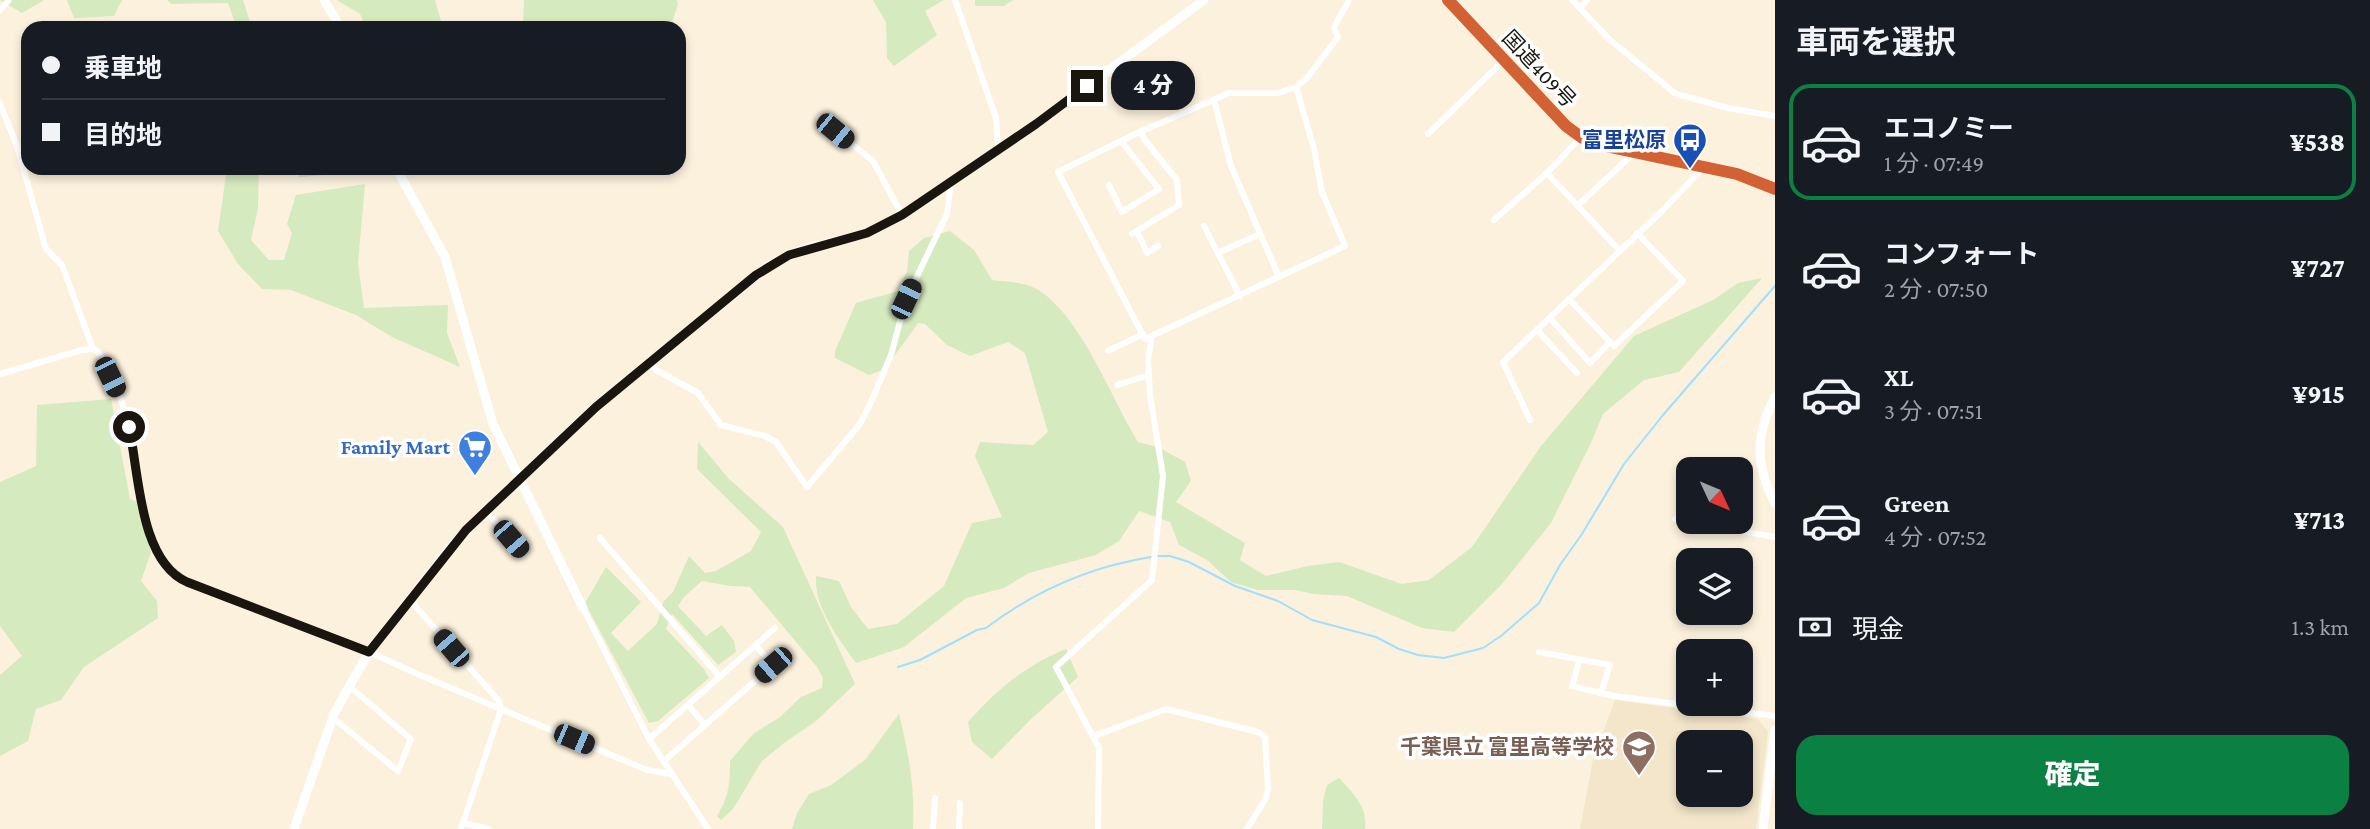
<!DOCTYPE html>
<html lang="ja">
<meta charset="utf-8">
<style>
:root{--surface:#171b24;--page:#242831;--text:#f1f3f6;--muted:#9ea1a6;--line:#363941;--accent:#0b8043}
body{margin:0;font-family:"Crimson Pro","Noto Sans JP",serif;background:var(--page);color:var(--text);height:100vh;display:flex;flex-direction:column;font-size:26px;white-space:nowrap}
*{box-sizing:border-box;margin:0}
p{font-size:23px;color:var(--muted)}
.icon{flex:none;width:38px;height:38px;fill:none;stroke:currentColor;stroke-width:2;stroke-linecap:round;stroke-linejoin:round}
.map{position:relative;flex:1;overflow:hidden}
.sheet{display:flex;flex-direction:column;background:var(--surface);width:595px}
.sheet>*{flex:none}
.guide{position:absolute;left:21px;top:21px;width:665px;height:154px;border-radius:21px;box-shadow:0 4px 10px #0003;display:grid;align-content:center;height:154px;padding:0 21px;background:var(--surface)}
.needle{width:46px;rotate:134deg}
.controls{position:absolute;left:1676px;top:457px;display:grid;gap:14px}
.controls a{display:grid;place-items:center;width:77px;height:77px;border-radius:14px;background:var(--surface);box-shadow:0 4px 10px #0003;font-size:35px}
.end{position:absolute;width:32px;height:32px;margin:-16px;border:9px solid #1a160f;background:#fff;box-shadow:0 0 0 4px #fff}
.from{border-radius:50%}
.bubble{position:absolute;height:49px;border-radius:21px;background:var(--surface);box-shadow:0 4px 10px #0003;font-size:23px;font-weight:800;line-height:49px;text-align:center}
.car{position:absolute;width:21px;height:42px;margin:-21px -10px;border-radius:9px;box-shadow:0 0 5px 2px #0007;background:linear-gradient(#222 24%,#8ab4d8 0 40%,#222 0 76%,#8ab4d8 0 86%,#222 0)}
.guide b{display:flex;align-items:center;gap:24px;height:66px;font-size:26px}
.guide b+b{border-top:2px solid var(--line)}
.guide i{width:18px;height:18px;background:var(--text)}
ul{padding:0;list-style:none}
li{display:flex;align-items:center;gap:21px;height:116px;margin:0 14px 10px;padding:0 7px;border:4px solid transparent;border-radius:21px}
li div{flex:1}
li b{display:block;font-size:26px}
li em{font-style:normal;font-weight:800}
li.on{border-color:var(--accent)}
li>.icon{width:63px;height:63px;stroke-width:1.5}
h2{padding:0 21px;font-size:32px;line-height:84px}
.pay{display:flex;align-items:center;gap:18px;height:77px;padding:0 21px;font-size:26px}
.pay p{margin-inline-start:auto}
.cta{display:flex;gap:14px;margin-top:auto;padding:14px 21px}
.cta a{flex:1;height:80px;border-radius:21px;background:var(--accent);color:#fff;font-size:28px;font-weight:800;line-height:80px;text-align:center}
main{display:flex;flex:1;min-height:0}
.map>svg:first-child{display:block}
</style>
<main>
<div class="map">
<svg width="1775" height="829" viewBox="0 0 1775 829">
<rect width="100%" height="100%" fill="#fcf1dd"/>
<path fill="#f4e6ca" fill-rule="evenodd" d="M 1615,700 L 1758,719 L 1768,732 L 1756,829 L 1580,829 L 1593,759 ZM 1689,742 L 1741,742 L 1741,794 L 1689,794 Z"/>
<g fill="#d6eabf">
<polygon points="0,0 44,0 22,13"/>
<polygon points="67,0 122,0 114,16 74,18"/>
<polygon points="167,0 243,0 252,28 237,28 228,3 171,4"/>
<polygon points="337,0 435,0 443,28 366,28 360,14"/>
<polygon points="524,0 677,0 678,4 670,28 523,28"/>
<polygon points="873,0 944,0 925,11 937,35 894,66 887,58 886,22"/>
<polygon points="975,0 1013,0 1004,6 975,6"/>
<polygon points="227,168 259,168 258,208 251,240 269,260 284,260 292,233 287,224 296,195 365,184 358,263 364,308 448,305 447,333 460,367 392,337 356,315 291,290 262,289 238,264 218,231"/>
<polygon points="298,168 323,168 325,175 299,177"/>
<path d="M 950,231 L 974,250 L 992,280 C 1007,282 1028,282 1040,291 C 1082,319 1111,398 1138,442 L 1158,447 L 1185,462 L 1191,481 L 1176,502 L 1245,543 L 1240,560 L 1266,576 L 1308,566 L 1339,562 L 1402,584 L 1429,580 L 1472,547 L 1541,446 L 1634,336 L 1713,300 L 1738,283 L 1762,278 L 1679,372 L 1644,380 L 1603,414 L 1591,443 L 1551,523 L 1502,584 L 1454,632 L 1422,628 L 1347,596 L 1313,594 L 1296,590 L 1258,590 L 1231,582 L 1207,560 L 1179,545 L 1170,522 L 1139,511 L 1119,541 L 1096,555 L 1029,573 L 1004,588 L 966,598 L 904,647 L 856,663 C 838,638 814,607 816,576 L 839,581 L 851,607 L 868,629 L 897,624 L 944,586 L 972,523 L 1002,517 L 975,456 L 980,442 L 1033,445 L 1048,432 L 1025,353 L 1008,342 L 970,356 L 947,345 L 925,324 L 918,323 L 885,369 L 869,375 L 835,358 L 835,351 L 856,303 L 898,291 L 907,271 L 909,251 L 924,238 Z"/>
<polygon points="111,399 130,499 137,502 151,552 141,581 157,601 158,618 84,667 61,700 36,709 28,741 0,756 0,675 22,656 0,626 0,482 36,466 37,405"/>
<path d="M 698,442 L 729,479 L 783,527 L 855,684 L 816,721 L 784,743 L 762,761 L 733,809 L 721,820 L 717,816 C 729,797 730,783 730,761 L 753,734 L 780,717 L 801,697 L 822,688 L 823,678 L 817,667 L 750,587 L 730,586 L 702,581 L 684,597 L 678,606 L 706,636 L 722,625 L 734,641 L 736,652 L 718,665 L 672,614 L 666,629 L 704,669 L 709,678 L 658,721 L 649,723 L 585,603 L 606,567 L 641,602 L 611,633 L 628,651 L 657,624 L 663,602 L 673,592 L 689,556 L 705,573 L 716,571 L 751,551 L 761,532 L 697,469 Z"/>
<path d="M 1066,649 L 1078,677 L 1031,719 L 992,759 L 972,742 L 968,722 C 996,690 1026,665 1066,649 Z"/>
<path d="M 899,714 C 909,755 915,787 913,829 L 792,829 L 797,813 L 809,794 L 831,785 L 865,760 Z"/>
<path d="M 1339,778 C 1353,793 1368,807 1365,829 L 1322,829 L 1323,801 L 1327,785 Z"/>
</g>
<g fill="none" stroke-linecap="round" stroke-linejoin="round">
<g stroke="#a0dfff" stroke-width="2">
<polyline points="1156,556 1170,556 1189,562 1235,586 1278,601 1312,620 1376,637 1399,649 1418,655 1444,658 1483,648 1501,636 1539,603 1560,565 1582,534 1624,464 1663,415 1775,286"/>
<path d="M 898,667 L 920,660 L 977,630 L 986,628 C 1036,590 1089,567 1151,557"/>
</g>
<g stroke="#fff" stroke-width="6">
<polyline points="955,0 996,118 998,150"/>
<polyline points="1572,0 1610,40 1676,94 1728,108 1775,116"/>
<polyline points="1580,8 1587,0"/>
<polyline points="0,10 9,0"/>
<polyline points="1296,87 1314,149 1322,192 1345,246 1145,339 1058,172 1133,135 1229,93 1278,93 1296,87 1307,78 1338,37 1334,27 1349,0"/>
<polyline points="1214,100 1231,166 1279,277"/>
<polyline points="0,104 17,146 46,249 62,265 93,349"/>
<polyline points="819,118 873,161 902,215"/>
<polyline points="1428,134 1504,60"/>
<polyline points="1547,173 1619,250"/>
<polyline points="1109,185 1122,212 1159,189 1121,141"/>
<polyline points="1578,205 1634,153"/>
<polyline points="1494,220 1547,173 1581,137"/>
<polyline points="1204,226 1240,296"/>
<polyline points="1137,231 1147,253 1158,246"/>
<polyline points="1132,234 1179,205 1177,180 1144,139 1141,131"/>
<polyline points="1218,253 1260,234"/>
<polyline points="1569,299 1614,346 1683,281 1637,233"/>
<polyline points="1550,318 1590,363 1610,342"/>
<polyline points="1537,330 1577,373"/>
<polyline points="1108,351 1143,334"/>
<polyline points="649,363 656,370 698,393 721,425 765,436 776,442 807,487 860,424 872,400 891,355 906,299 947,214 951,182"/>
<path d="M 0,374 L 82,350 L 93,349 L 97,351 C 147,412 123,538 181,580 L 369,652 L 422,676 L 647,770 L 671,774"/>
<polyline points="1117,385 1149,375"/>
<polyline points="1530,420 1503,362 1662,211 1703,168"/>
<polyline points="486,511 524,554"/>
<polyline points="1675,519 1689,521"/>
<polyline points="1691,522 1775,537"/>
<polyline points="600,538 720,677"/>
<polyline points="410,600 499,701 501,709 461,829"/>
<polyline points="583,608 649,739 708,829"/>
<polyline points="756,646 773,665"/>
<polyline points="1539,652 1610,665 1601,693"/>
<polyline points="1579,661 1572,686 1614,696 1775,716"/>
<polyline points="688,705 705,725"/>
<polyline points="333,718 398,771 411,739 349,686"/>
<polyline points="1094,736 1166,709 1258,732 1265,737 1268,789 1266,798 1247,829"/>
<polyline points="649,739 775,628"/>
<polyline points="664,761 788,652"/>
<polyline points="463,823 489,829"/>
<polyline points="933,829 935,798"/>
<polyline points="959,829 960,803"/>
<polyline points="1098,829 1099,748 1056,667 1152,580 1163,476 1150,395 1148,360 1152,336"/>
</g>
<g stroke="#fff" stroke-width="9">
<polyline points="324,0 341,28"/>
<polyline points="396,168 445,257 493,424 583,608"/>
<path d="M 1775,397 C 1755,435 1755,465 1775,503"/>
<polyline points="294,829 334,714 345,694 369,652 449,549 466,530 596,406 767,267 789,255 815,246 868,233 902,215 1036,124 1204,0"/>
<polyline points="1763,829 1775,730"/>
</g>
<polyline stroke="#d26133" stroke-width="12" points="1448,0 1566,126 1581,137 1596,144 1737,174 1775,189"/>
</g>
<g fill="none" stroke-linecap="round" stroke-linejoin="round">
<path stroke="#1a160f" stroke-width="9" d="M 129,427 C 139,472 139,561 187,582 L 369,652 L 466,530 L 596,407 L 756,275 L 789,255 L 867,233 L 902,215 L 1036,124 L 1087,86"/>
</g>
<defs>
<g id="bus-pin" transform="scale(1.75)"><path d="M0 17L-7.5 6A9.5 9.5 0 1 1 7.5 6Z" fill="#1a4fb4" stroke="#fff"/><path d="M-5-6H5V4H4V6H2V4H-2V6H-4V4H-5ZM-3.5-4V0h7V-4ZM-3.5 1.2v1.5H-2V1.2ZM2 1.2v1.5H3.5V1.2Z" fill="#fff"/></g>
<g id="supermarket-pin" transform="scale(1.75)"><path d="M0 17L-7.5 6A9.5 9.5 0 1 1 7.5 6Z" fill="#3f7fe0" stroke="#fff"/><path d="M-6-5.5h2.5l.6 2H6L4.5 2H-2.5L-4.4-4H-6ZM-1.5 3.2a1.3 1.3 0 1 0 .1 0ZM3 3.2a1.3 1.3 0 1 0 .1 0Z" fill="#fff"/></g>
<g id="school-pin" transform="scale(1.75)"><path d="M0 17L-7.5 6A9.5 9.5 0 1 1 7.5 6Z" fill="#8d6e63" stroke="#fff"/><path d="M0-5L7-2L0 1L-7-2ZM-4 1L0 2.5L4 1V4Q0 6-4 4Z" fill="#fff"/></g>
</defs>
<g fill-rule="evenodd">
<use href="#bus-pin" x="1690" y="140"/>
<use href="#supermarket-pin" x="475" y="447"/>
<use href="#school-pin" x="1639" y="747"/>
</g>
<g text-anchor="middle" stroke-width="7" stroke-linejoin="round" paint-order="stroke">
<g font-size="21" fill="#1a160f" stroke="#fff">
<text transform="translate(1539 69) rotate(47)" y="7">国道409号</text>
</g>
<g font-size="21" font-weight="bold" fill="#164399" stroke="#fff" text-anchor="end">
<text x="1666" y="147">富里松原</text>
</g>
<g font-size="21" font-weight="bold" fill="#366cbe" stroke="#fff" text-anchor="end">
<text x="450" y="454">Family Mart</text>
</g>
<g font-size="21" font-weight="bold" fill="#785e54" stroke="#fff" text-anchor="end">
<text x="1614" y="754">千葉県立 富里高等学校</text>
</g>
</g>
</svg>
<div class="controls">
<a><svg class="needle" viewBox="-14 -14 28 28"><path d="M0-13l5 13h-10z" fill="#e53935"/><path d="M0 13l5-13h-10z" fill="#9ea1a6"/></svg></a>
<a><svg class="icon" aria-label="layers" viewBox="0 0 24 24"><path d="M12 4l9 5-9 5-9-5zM3 14l9 5 9-5"/></svg></a>
<a>+</a>
<a>−</a>
</div>
<i class="end from" style="left:129px;top:427px"></i>
<i class="end" style="left:1087px;top:86px"></i>
<div class="bubble" style="left:1111px;top:61px;width:84px">4 分</div>
<i class="car" style="left:835px;top:131px;rotate:129deg"></i>
<i class="car" style="left:906px;top:299px;rotate:25deg"></i>
<i class="car" style="left:110px;top:377px;rotate:154deg"></i>
<i class="car" style="left:511px;top:539px;rotate:139deg"></i>
<i class="car" style="left:451px;top:648px;rotate:319deg"></i>
<i class="car" style="left:773px;top:665px;rotate:229deg"></i>
<i class="car" style="left:574px;top:739px;rotate:113deg"></i>
<div class="guide">
<b><i class="from"></i>乗車地</b>
<b><i></i>目的地</b>
</div>
</div>
<section class="sheet">
<h2>車両を選択</h2>
<ul>
<li class="on"><svg class="icon" aria-label="car" viewBox="0 0 24 24"><path d="M5 17H2v-5l4-1 3-4h7l3 4 3 1v5h-3M9 17h6M6 11h13"/><circle cx="7" cy="17" r="2"/><circle cx="17" cy="17" r="2"/></svg><div><b>エコノミー</b><p>1 分 · 07:49</p></div><em>¥538</em></li>
<li><svg class="icon" aria-label="car" viewBox="0 0 24 24"><path d="M5 17H2v-5l4-1 3-4h7l3 4 3 1v5h-3M9 17h6M6 11h13"/><circle cx="7" cy="17" r="2"/><circle cx="17" cy="17" r="2"/></svg><div><b>コンフォート</b><p>2 分 · 07:50</p></div><em>¥727</em></li>
<li><svg class="icon" aria-label="car" viewBox="0 0 24 24"><path d="M5 17H2v-5l4-1 3-4h7l3 4 3 1v5h-3M9 17h6M6 11h13"/><circle cx="7" cy="17" r="2"/><circle cx="17" cy="17" r="2"/></svg><div><b>XL</b><p>3 分 · 07:51</p></div><em>¥915</em></li>
<li><svg class="icon" aria-label="car" viewBox="0 0 24 24"><path d="M5 17H2v-5l4-1 3-4h7l3 4 3 1v5h-3M9 17h6M6 11h13"/><circle cx="7" cy="17" r="2"/><circle cx="17" cy="17" r="2"/></svg><div><b>Green</b><p>4 分 · 07:52</p></div><em>¥713</em></li>
</ul>
<div class="pay"><svg class="icon" aria-label="cash" viewBox="0 0 24 24"><path d="M3 7h18v10H3z"/><circle cx="12" cy="12" r="2"/></svg>現金<p>1.3 km</p></div>
<div class="cta"><a>確定</a></div>
</section>
</main>
